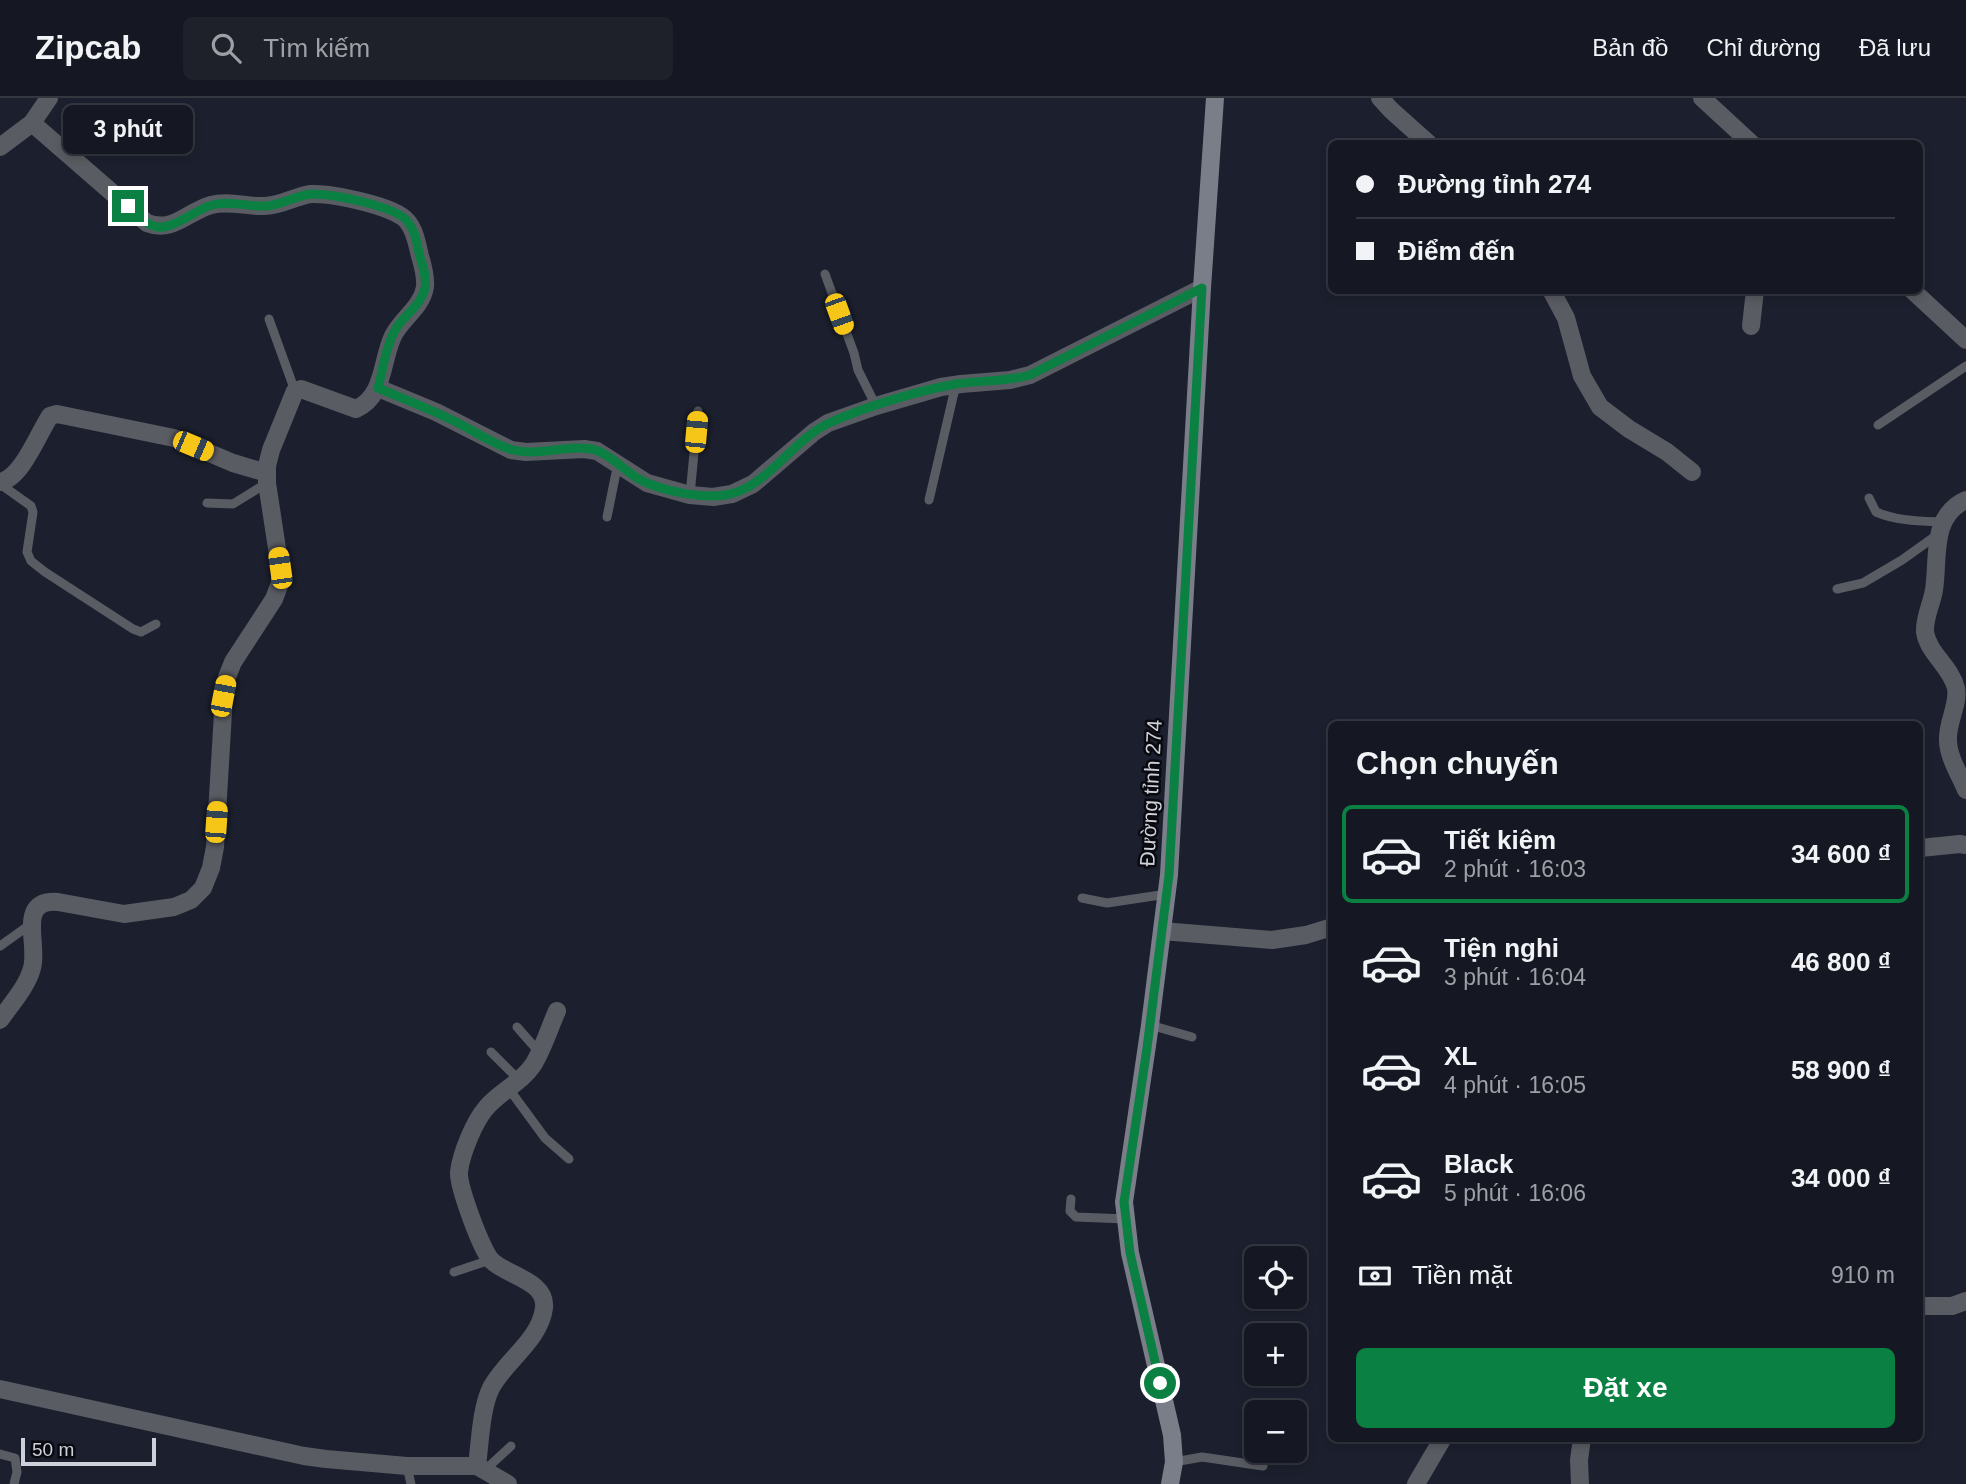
<!DOCTYPE html>
<html lang="vi">
<meta charset="utf-8">
<style>
:root{--surface:#151822;--page:#1e212a;--text:#f1f3f6;--muted:#9da0a5;--line:#343740;--accent:#0b8043}
body{margin:0;font-family:Helvetica,sans-serif;background:var(--page);color:var(--text);height:100vh;display:flex;flex-direction:column;font-size:26px;white-space:nowrap}
*{box-sizing:border-box;margin:0}
p{font-size:23px;color:var(--muted)}
.icon{flex:none;width:38px;height:38px;fill:none;stroke:currentColor;stroke-width:2;stroke-linecap:round;stroke-linejoin:round}
.map{position:relative;flex:1;overflow:hidden}
.drawer{position:absolute;left:1328px;top:623px;width:595px;height:721px;display:flex;flex-direction:column;background:var(--surface);border-radius:10px;box-shadow:0 4px 10px #0003,0 0 0 2px var(--line)}
.drawer>*{flex:none}
.hud{position:absolute;left:1328px;top:42px;width:595px;height:154px;border-radius:10px;box-shadow:0 4px 10px #0003,0 0 0 2px var(--line);display:grid;align-content:center;height:154px;padding:0 28px;background:var(--surface)}
.tools{position:absolute;left:1244px;top:1148px;display:grid;gap:14px}
.tools a{display:grid;place-items:center;width:63px;height:63px;border-radius:10px;background:var(--surface);box-shadow:0 4px 10px #0003,0 0 0 2px var(--line);font-size:35px}
.scale{position:absolute;left:21px;bottom:18px;width:135px;box-sizing:border-box;padding-left:7px;border:4px solid #ced1da;border-top:0;font-size:19px;line-height:24px;white-space:nowrap;color:#ced1da;-webkit-text-stroke:5px #090a10;paint-order:stroke}
.end{position:absolute;width:32px;height:32px;margin:-16px;border:9px solid #0b8043;background:#fff;box-shadow:0 0 0 4px #fff}
.from{border-radius:50%}
.bubble{position:absolute;height:49px;border-radius:10px;background:var(--surface);box-shadow:0 4px 10px #0003,0 0 0 2px var(--line);font-size:23px;font-weight:600;line-height:49px;text-align:center}
.car{position:absolute;width:21px;height:42px;margin:-21px -10px;border-radius:9px;box-shadow:0 0 5px 2px #0007;background:linear-gradient(#f5c518 24%,#345 0 40%,#f5c518 0 76%,#345 0 86%,#f5c518 0)}
.hud b{display:flex;align-items:center;gap:24px;height:66px;font-size:26px}
.hud b+b{border-top:2px solid var(--line)}
.hud i{width:18px;height:18px;background:var(--text)}
ul{padding:0;list-style:none}
li{display:flex;align-items:center;gap:21px;height:98px;margin:0 14px 10px;padding:0 14px;border:4px solid transparent;border-radius:10px}
li div{flex:1}
li b{display:block;font-size:26px}
li em{font-style:normal;font-weight:600}
li.selected{border-color:var(--accent)}
li>.icon{width:63px;height:63px;stroke-width:1.5}
h2{padding:0 28px;font-size:32px;line-height:84px}
.pay{display:flex;align-items:center;gap:18px;height:77px;padding:0 28px;font-size:26px}
.pay p{margin-inline-start:auto}
.button{display:flex;gap:14px;margin-top:auto;padding:14px 28px}
.button a{flex:1;height:80px;border-radius:10px;background:var(--accent);color:#fff;font-size:28px;font-weight:600;line-height:80px;text-align:center}
header{display:flex;align-items:center;gap:42px;box-sizing:border-box;height:98px;padding:0 35px;background:var(--surface);border-bottom:2px solid var(--line)}
header strong{font-size:33px}
nav{display:flex;gap:38px;margin-inline-start:auto;font-size:24px}
.search{width:490px;height:63px;background:var(--page);display:flex;align-items:center;gap:18px;box-sizing:border-box;padding:0 24px;border-radius:10px;color:var(--muted);font-size:26px}
.map>svg:first-child{display:block}
</style>
<header>
<strong>Zipcab</strong>
<div class="search"><svg class="icon" aria-label="search" viewBox="0 0 24 24"><circle cx="10" cy="10" r="6"/><path d="M15 15l6 6"/></svg>Tìm kiếm</div>
<nav><a>Bản đồ</a><a>Chỉ đường</a><a>Đã lưu</a></nav>
</header>
<div class="map">
<svg width="1966" height="1386" viewBox="0 0 1966 1386">
<rect width="100%" height="100%" fill="#1c202e"/>
<g fill="none" stroke-linecap="round" stroke-linejoin="round">
<g stroke="#5a5c63" stroke-width="9">
<polyline points="825,176 854,255 858,272 876,308"/>
<polyline points="269,221 295,293"/>
<polyline points="1878,327 1966,268"/>
<polyline points="0,386 31,408 33,414 27,454 31,463 45,474 133,531 141,534 156,526"/>
<polyline points="690,397 698,313"/>
<path d="M 1869,400 L 1876,414 C 1897,423 1920,423 1943,424"/>
<polyline points="929,402 956,286"/>
<polyline points="207,405 233,406 267,385"/>
<polyline points="607,419 618,365"/>
<polyline points="1837,491 1863,485 1902,462 1937,437"/>
<polyline points="1082,800 1107,805 1167,796"/>
<polyline points="0,848 31,826"/>
<polyline points="1150,927 1192,939"/>
<polyline points="517,929 539,954"/>
<polyline points="491,954 519,982"/>
<polyline points="509,991 545,1040 569,1061"/>
<polyline points="1071,1101 1070,1113 1076,1119 1126,1121"/>
<polyline points="454,1174 490,1162"/>
<polyline points="0,1356 15,1360 17,1374 14,1386"/>
<polyline points="1174,1364 1202,1359 1263,1368"/>
<polyline points="407,1368 411,1386"/>
<polyline points="485,1372 511,1348"/>
</g>
<g stroke="#5a5c63" stroke-width="18">
<polyline points="1380,0 1391,12 1429,46"/>
<polyline points="1702,0 1752,46"/>
<polyline points="0,49 32,25 49,0"/>
<polyline points="1551,192 1566,220 1582,278 1600,309 1629,331 1667,354 1692,374"/>
<polyline points="1912,192 1966,242"/>
<polyline points="1751,228 1755,192"/>
<polyline points="378,290 436,314 511,352 526,354 584,351 597,353 647,385 690,397 713,399 732,396 753,386 814,334 828,325 876,308 941,289 961,286 1010,282 1030,277 1202,190"/>
<path d="M 0,384 C 22,380 38,336 50,318 L 57,316 L 174,340 L 233,365 L 267,375"/>
<path d="M 1966,402 C 1930,418 1939,460 1934,492 C 1932,505 1924,520 1925,534 C 1928,555 1951,569 1956,590 C 1959,607 1947,624 1948,642 C 1948,659 1960,677 1966,692"/>
<polyline points="1920,750 1960,746 1966,747"/>
<polyline points="1162,833 1272,842 1306,837 1332,829"/>
<path d="M 0,922 C 11,906 27,889 32,870 C 39,846 16,801 58,804 L 124,816 L 174,809 L 191,802 L 203,790 L 211,770 L 215,749 L 224,598 L 227,579 L 233,564 L 274,501 L 280,485 L 280,470 L 267,385 L 267,368 L 271,352 L 295,293 L 301,291 L 356,311 C 385,298 381,263 393,238 C 401,221 422,209 425,189 C 426,179 423,168 420,158 C 417,146 415,132 407,123 C 396,108 330,95 311,96 C 295,98 281,108 264,108 C 247,109 229,102 211,107 C 187,114 173,135 147,125 L 32,25"/>
<polyline points="1920,1208 1952,1208 1966,1203"/>
<polyline points="0,1291 304,1358 326,1361 407,1368 477,1368 508,1386"/>
<path d="M 477,1368 C 480,1345 481,1310 491,1290 C 506,1262 540,1242 544,1210 C 547,1183 508,1178 492,1163 C 482,1154 458,1088 459,1074 C 461,1056 474,1024 486,1010 C 499,994 521,985 533,967 C 543,951 549,931 557,913"/>
<polyline points="1416,1386 1443,1340"/>
<polyline points="1580,1386 1579,1362 1582,1340"/>
</g>
<polyline stroke="#7a7e89" stroke-width="18" points="1170,1386 1174,1364 1172,1337 1130,1155 1124,1104 1150,927 1169,777 1202,190 1215,0"/>
</g>
<g fill="none" stroke-linecap="round" stroke-linejoin="round">
<path stroke="#0b8043" stroke-width="9" d="M 128,108 C 136,116 147,128 158,129 C 174,131 197,111 212,107 C 230,102 248,109 266,108 C 282,107 296,97 312,96 C 332,96 397,108 408,124 C 416,134 417,147 420,159 C 423,169 427,180 425,190 C 421,207 406,216 397,229 C 386,246 383,271 378,290 C 404,301 430,311 456,324 C 474,333 494,347 513,352 C 539,359 575,344 598,353 C 613,359 624,372 637,380 C 660,393 705,402 730,396 C 767,388 794,341 829,325 C 865,309 916,293 956,286 C 981,282 1005,284 1030,277 L 1202,190 L 1169,777 L 1147,950 L 1124,1104 L 1130,1155 L 1160,1285"/>
</g>
<g text-anchor="middle" stroke-width="5" stroke-linejoin="round" paint-order="stroke">
<g font-size="21" fill="#ced1da" stroke="#090a10">
<text transform="translate(1151 695) rotate(-87)" y="7">Đường tỉnh 274</text>
</g>
</g>
</svg>
<div class="tools">
<a><svg class="icon" aria-label="locate" viewBox="0 0 24 24"><circle cx="12" cy="12" r="6"/><path d="M12 2v4M12 18v4M2 12h4M18 12h4"/></svg></a>
<a>+</a>
<a>−</a>
</div>
<div class="scale">50 m</div>
<i class="end from" style="left:1160px;top:1285px"></i>
<i class="end" style="left:128px;top:108px"></i>
<div class="bubble" style="left:63px;top:7px;width:130px">3 phút</div>
<i class="car" style="left:839px;top:216px;rotate:160deg"></i>
<i class="car" style="left:696px;top:334px;rotate:5deg"></i>
<i class="car" style="left:193px;top:348px;rotate:113deg"></i>
<i class="car" style="left:280px;top:470px;rotate:352deg"></i>
<i class="car" style="left:223px;top:598px;rotate:11deg"></i>
<i class="car" style="left:216px;top:724px;rotate:4deg"></i>
<div class="hud">
<b><i class="from"></i>Đường tỉnh 274</b>
<b><i></i>Điểm đến</b>
</div>
<section class="drawer">
<h2>Chọn chuyến</h2>
<ul>
<li class="selected"><svg class="icon" aria-label="car" viewBox="0 0 24 24"><path d="M5 17H2v-5l4-1 3-4h7l3 4 3 1v5h-3M9 17h6M6 11h13"/><circle cx="7" cy="17" r="2"/><circle cx="17" cy="17" r="2"/></svg><div><b>Tiết kiệm</b><p>2 phút · 16:03</p></div><em>34 600 ₫</em></li>
<li><svg class="icon" aria-label="car" viewBox="0 0 24 24"><path d="M5 17H2v-5l4-1 3-4h7l3 4 3 1v5h-3M9 17h6M6 11h13"/><circle cx="7" cy="17" r="2"/><circle cx="17" cy="17" r="2"/></svg><div><b>Tiện nghi</b><p>3 phút · 16:04</p></div><em>46 800 ₫</em></li>
<li><svg class="icon" aria-label="car" viewBox="0 0 24 24"><path d="M5 17H2v-5l4-1 3-4h7l3 4 3 1v5h-3M9 17h6M6 11h13"/><circle cx="7" cy="17" r="2"/><circle cx="17" cy="17" r="2"/></svg><div><b>XL</b><p>4 phút · 16:05</p></div><em>58 900 ₫</em></li>
<li><svg class="icon" aria-label="car" viewBox="0 0 24 24"><path d="M5 17H2v-5l4-1 3-4h7l3 4 3 1v5h-3M9 17h6M6 11h13"/><circle cx="7" cy="17" r="2"/><circle cx="17" cy="17" r="2"/></svg><div><b>Black</b><p>5 phút · 16:06</p></div><em>34 000 ₫</em></li>
</ul>
<div class="pay"><svg class="icon" aria-label="cash" viewBox="0 0 24 24"><path d="M3 7h18v10H3z"/><circle cx="12" cy="12" r="2"/></svg>Tiền mặt<p>910 m</p></div>
<div class="button"><a>Đặt xe</a></div>
</section>
</div>
